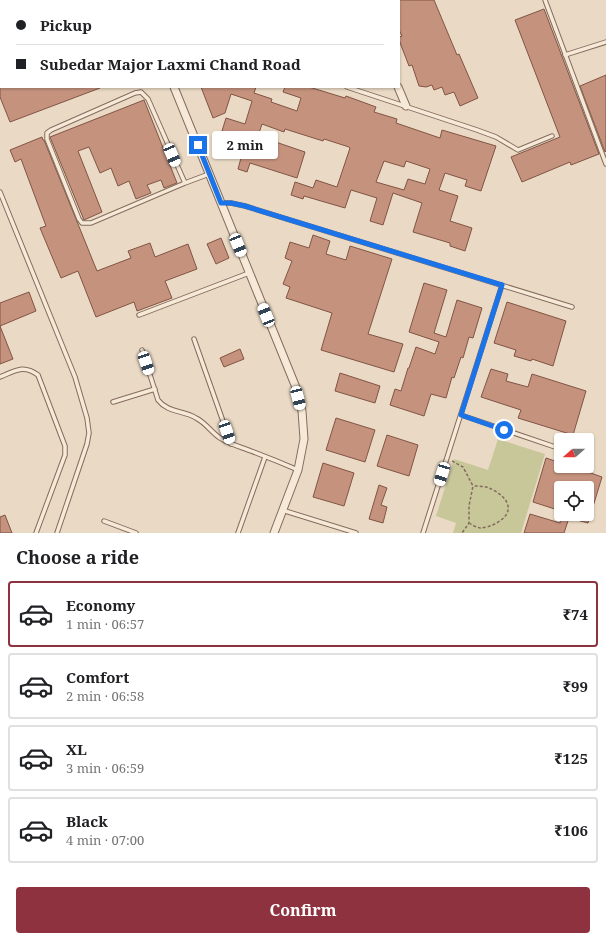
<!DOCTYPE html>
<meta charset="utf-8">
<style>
:root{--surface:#fff;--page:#f2f2f2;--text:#202124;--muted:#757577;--line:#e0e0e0;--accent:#8e323f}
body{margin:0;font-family:"Noto Serif",serif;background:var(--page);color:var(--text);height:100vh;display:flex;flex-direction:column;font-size:15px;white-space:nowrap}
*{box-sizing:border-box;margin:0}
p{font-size:13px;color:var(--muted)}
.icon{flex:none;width:22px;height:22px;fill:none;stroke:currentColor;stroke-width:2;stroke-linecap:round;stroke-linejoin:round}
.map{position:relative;height:533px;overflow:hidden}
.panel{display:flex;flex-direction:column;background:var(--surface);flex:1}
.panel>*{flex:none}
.hud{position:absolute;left:0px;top:0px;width:400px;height:88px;box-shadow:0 1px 3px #0004;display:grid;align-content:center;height:88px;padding:0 16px;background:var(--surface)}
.needle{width:26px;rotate:250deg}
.controls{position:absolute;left:554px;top:433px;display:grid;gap:8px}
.controls a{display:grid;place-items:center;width:40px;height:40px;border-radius:4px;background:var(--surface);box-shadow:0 1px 3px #0004;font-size:20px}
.end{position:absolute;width:18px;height:18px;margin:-9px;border:5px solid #1a73e8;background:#fff;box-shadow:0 0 0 2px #fff}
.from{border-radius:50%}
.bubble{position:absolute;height:28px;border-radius:4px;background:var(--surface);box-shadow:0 1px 3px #0004;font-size:13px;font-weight:700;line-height:28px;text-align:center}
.car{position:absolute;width:12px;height:24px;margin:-12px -6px;border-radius:5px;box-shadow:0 0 3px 1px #0007;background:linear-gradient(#fff 24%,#345 0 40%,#fff 0 76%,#345 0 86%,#fff 0)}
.hud b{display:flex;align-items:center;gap:14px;height:38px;font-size:15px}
.hud b+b{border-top:1px solid var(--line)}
.hud i{width:10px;height:10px;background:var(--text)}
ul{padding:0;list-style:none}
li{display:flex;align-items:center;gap:12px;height:66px;margin:0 8px 6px;padding:0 8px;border:2px solid var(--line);border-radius:4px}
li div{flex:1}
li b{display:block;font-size:15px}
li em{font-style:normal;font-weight:700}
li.on{border-color:var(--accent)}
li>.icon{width:36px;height:36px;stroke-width:1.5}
h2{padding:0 16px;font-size:18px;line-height:48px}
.button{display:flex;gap:8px;margin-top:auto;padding:8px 16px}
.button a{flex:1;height:46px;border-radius:4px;background:var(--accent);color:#fff;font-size:16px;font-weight:700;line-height:46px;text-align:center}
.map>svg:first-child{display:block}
</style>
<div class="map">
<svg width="606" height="533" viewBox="0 0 606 533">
<rect width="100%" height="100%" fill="#eadac5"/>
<polygon fill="#c8c79a" points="498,439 545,454 521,533 453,533 456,523 436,516 454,459 488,470"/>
<g fill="#c5927e" stroke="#815444" fill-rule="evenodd">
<polygon points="399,0 434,0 457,55 459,54 478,98 460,106 454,92 445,95 442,87 434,90 432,85 426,87 419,86 412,65 409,66 399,40 399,37 402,36 399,30"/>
<polygon points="544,9 599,154 571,165 570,162 522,182 511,157 560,137 515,20"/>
<polygon points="606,75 606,151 605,152 580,86"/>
<polygon points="0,87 100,87 100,88 10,122 0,97"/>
<path d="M 201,87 L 256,87 L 254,93 L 272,99 L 271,102 L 297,111 L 301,98 L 283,92 L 285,87 L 309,87 L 345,98 L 346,96 L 376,107 L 374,112 L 397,119 L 396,123 L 440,138 L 442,130 L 496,146 L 481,191 L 465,186 L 467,180 L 445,173 L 439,190 L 458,196 L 450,221 L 472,228 L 465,251 L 450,246 L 450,243 L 413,232 L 422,203 L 393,193 L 383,225 L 370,221 L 377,198 L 351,190 L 345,208 L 304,196 L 303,199 L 291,195 L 295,182 L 313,188 L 316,180 L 337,187 L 350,148 L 349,147 L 324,139 L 323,141 L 285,129 L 284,132 L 262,124 L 258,136 L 305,152 L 297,178 L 250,163 L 247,172 L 238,169 L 241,158 L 232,155 L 238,136 L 222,131 L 226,118 L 245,124 L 252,101 L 231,94 L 225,113 L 213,118 ZM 384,161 L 404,167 L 406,161 L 430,169 L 425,184 L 408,179 L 404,190 L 376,182 Z"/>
<polygon points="144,100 177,183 164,188 161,180 147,185 151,193 136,199 129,181 118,186 111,168 100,173 89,147 78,151 102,212 84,220 50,137"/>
<polygon points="42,137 43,140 44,140 97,271 131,258 128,251 150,243 155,257 188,244 197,269 165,281 172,298 137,311 134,302 96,317 78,271 61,278 40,228 46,226 21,159 15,162 10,150"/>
<polygon points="313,235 330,241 326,254 346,260 350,246 392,259 368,334 403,344 394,372 321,350 332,313 286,298 290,287 283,284 292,261 285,258 290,242 309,248"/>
<polygon points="221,238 229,258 216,264 207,244"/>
<polygon points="424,283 447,290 434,333 446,337 457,300 482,308 473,338 469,337 463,358 461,357 454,378 452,377 446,398 431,394 424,416 390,405 395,389 401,391 408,368 409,368 416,347 435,354 439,342 409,332"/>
<polygon points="29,292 36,311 0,326 0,303"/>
<polygon points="507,302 566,321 553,366 532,359 531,361 514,356 516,350 494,343"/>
<polygon points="0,326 13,359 0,364"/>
<polygon points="240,349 244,359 224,367 220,358"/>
<polygon points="491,369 508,374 506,381 528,387 532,374 586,391 573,435 518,418 521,410 481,397"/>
<polygon points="340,373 380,386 375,403 335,391"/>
<polygon points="336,418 375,430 365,462 326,450"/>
<polygon points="387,435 418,445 409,476 377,466"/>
<polygon points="546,458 561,463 561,466 571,466 602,477 588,523 569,518 564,533 524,533 530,514 560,523 562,514 587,514 587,488 561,488 561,511 533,502"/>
<polygon points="323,463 354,473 344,506 313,497"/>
<polygon points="379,485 387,488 381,505 387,507 383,523 369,519"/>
<polygon points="5,515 12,533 0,533 0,517"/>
</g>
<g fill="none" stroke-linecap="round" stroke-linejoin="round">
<g stroke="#846c5d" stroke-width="5.5">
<g id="lane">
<polyline points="545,0 606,164"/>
<polyline points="565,55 606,42"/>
<polyline points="347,87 477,130 496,137 518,150 552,136"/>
<polyline points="185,183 91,223 82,223 79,219 47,139 47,133 51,130 135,93 141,92 148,99 185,183 209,174"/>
<polyline points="0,192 75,377 87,418 89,433 87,444 57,533"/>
<polyline points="221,203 231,203 245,206 572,307"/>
<polyline points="139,315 249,273"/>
<polyline points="194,339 231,444"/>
<path d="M 142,350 L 158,400 C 168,413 183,410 196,418 C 206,423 211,432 220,438 C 229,444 241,447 251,451 C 267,457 282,463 298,470"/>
<path d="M 0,377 C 15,371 23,364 38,375 L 65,446 L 65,455 L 36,533"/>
<polyline points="113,402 155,389"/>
<polyline points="461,415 561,449"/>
<polyline points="282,510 356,533"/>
<polyline points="104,521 136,533"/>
<polyline points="238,533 265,457"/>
<polyline points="423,533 502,285"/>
</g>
</g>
<g stroke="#846c5d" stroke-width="9">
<g id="street">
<polyline points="140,0 140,1"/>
<polyline points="364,0 365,1"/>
<polyline points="174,87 295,385 302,411 304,439 298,470 274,533"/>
<polyline points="398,87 406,106"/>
</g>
</g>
<g stroke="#846c5d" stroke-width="1.5" stroke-dasharray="3 2" stroke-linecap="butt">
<polyline points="452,461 463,467 473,486 469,506 469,523 462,533"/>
<path d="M 469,523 C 472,525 476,527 480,528 C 489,528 507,520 508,510 C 510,500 497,491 489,488 C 484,486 478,486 473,486"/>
</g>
<use href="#lane" stroke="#f6e9d7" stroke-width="3.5"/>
<use href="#street" stroke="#f6e9d7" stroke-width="7"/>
</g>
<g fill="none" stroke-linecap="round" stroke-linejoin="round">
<polyline stroke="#1a73e8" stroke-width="5" points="198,145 221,203 231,203 245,206 502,285 461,415 504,430"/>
</g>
</svg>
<div class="controls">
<a><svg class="needle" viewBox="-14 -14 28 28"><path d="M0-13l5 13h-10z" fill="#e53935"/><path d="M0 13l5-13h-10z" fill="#757577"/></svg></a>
<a><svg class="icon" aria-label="locate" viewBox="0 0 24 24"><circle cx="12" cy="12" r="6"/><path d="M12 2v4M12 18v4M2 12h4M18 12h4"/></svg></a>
</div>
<i class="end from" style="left:504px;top:430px"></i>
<i class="end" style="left:198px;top:145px"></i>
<div class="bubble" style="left:212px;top:131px;width:66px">2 min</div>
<i class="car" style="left:172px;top:155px;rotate:157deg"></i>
<i class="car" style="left:238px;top:245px;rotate:158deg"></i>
<i class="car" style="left:266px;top:315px;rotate:338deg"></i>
<i class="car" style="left:146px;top:363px;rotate:161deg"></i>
<i class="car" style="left:298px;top:398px;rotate:166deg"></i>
<i class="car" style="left:227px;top:432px;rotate:161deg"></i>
<i class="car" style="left:442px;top:474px;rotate:197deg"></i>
<div class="hud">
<b><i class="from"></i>Pickup</b>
<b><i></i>Subedar Major Laxmi Chand Road</b>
</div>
</div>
<section class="panel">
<h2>Choose a ride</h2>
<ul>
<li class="on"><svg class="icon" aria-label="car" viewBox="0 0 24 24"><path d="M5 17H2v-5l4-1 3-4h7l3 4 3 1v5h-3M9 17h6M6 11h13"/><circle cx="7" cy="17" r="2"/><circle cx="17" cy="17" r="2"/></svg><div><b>Economy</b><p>1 min · 06:57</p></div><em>₹74</em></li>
<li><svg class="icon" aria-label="car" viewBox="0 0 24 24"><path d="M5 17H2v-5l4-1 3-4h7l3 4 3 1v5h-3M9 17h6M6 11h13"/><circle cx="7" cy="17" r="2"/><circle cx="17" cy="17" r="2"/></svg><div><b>Comfort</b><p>2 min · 06:58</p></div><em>₹99</em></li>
<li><svg class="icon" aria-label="car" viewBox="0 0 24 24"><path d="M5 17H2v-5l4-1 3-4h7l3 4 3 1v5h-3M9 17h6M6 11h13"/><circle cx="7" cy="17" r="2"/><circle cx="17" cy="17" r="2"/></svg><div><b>XL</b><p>3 min · 06:59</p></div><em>₹125</em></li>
<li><svg class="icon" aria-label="car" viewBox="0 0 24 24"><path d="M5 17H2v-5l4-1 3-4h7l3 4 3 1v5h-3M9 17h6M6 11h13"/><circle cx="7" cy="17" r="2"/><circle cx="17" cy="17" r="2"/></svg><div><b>Black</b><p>4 min · 07:00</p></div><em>₹106</em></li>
</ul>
<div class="button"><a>Confirm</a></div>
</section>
